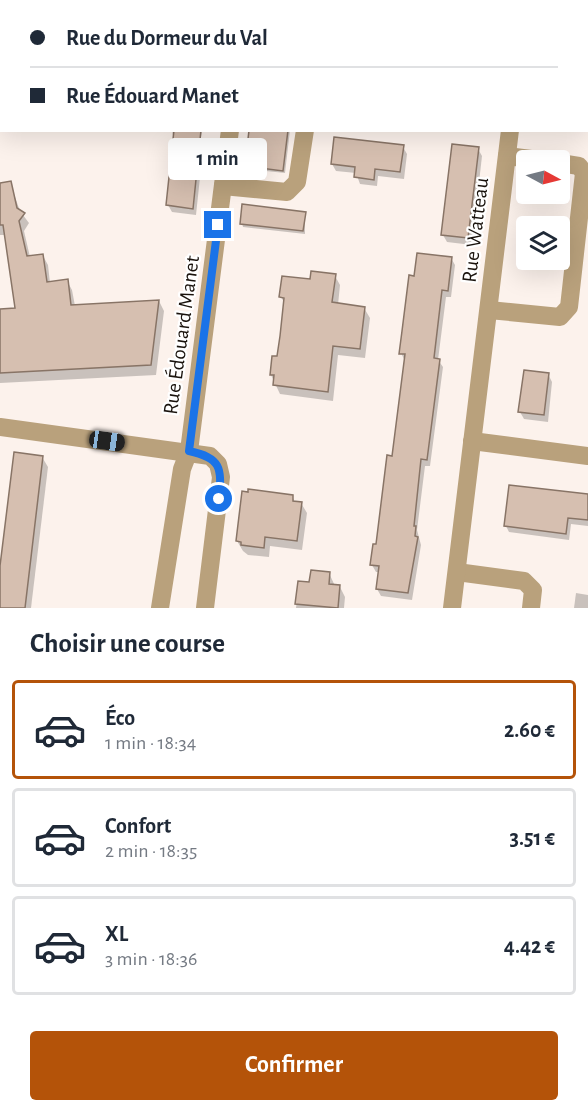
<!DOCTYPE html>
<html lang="fr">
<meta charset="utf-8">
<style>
:root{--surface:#fff;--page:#f2f2f3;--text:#1f2937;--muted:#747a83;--line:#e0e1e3;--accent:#b45309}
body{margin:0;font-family:"Alegreya Sans",sans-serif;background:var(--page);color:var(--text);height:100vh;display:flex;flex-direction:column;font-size:22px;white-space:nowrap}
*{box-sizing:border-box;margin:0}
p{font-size:20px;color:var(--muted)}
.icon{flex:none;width:33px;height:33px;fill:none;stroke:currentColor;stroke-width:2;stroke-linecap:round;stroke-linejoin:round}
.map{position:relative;height:608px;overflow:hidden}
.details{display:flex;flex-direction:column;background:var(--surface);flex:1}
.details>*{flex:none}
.hud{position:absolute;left:0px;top:0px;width:588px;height:132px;box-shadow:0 6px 24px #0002;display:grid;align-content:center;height:132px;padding:0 30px;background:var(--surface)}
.needle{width:39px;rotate:97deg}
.tools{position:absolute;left:516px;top:150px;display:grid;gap:12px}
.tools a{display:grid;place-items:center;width:54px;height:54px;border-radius:6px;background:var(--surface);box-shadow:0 6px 24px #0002;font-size:30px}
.end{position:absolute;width:27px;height:27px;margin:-14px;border:8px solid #1a73e8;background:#fff;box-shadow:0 0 0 3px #fff}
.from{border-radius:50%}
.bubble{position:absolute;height:42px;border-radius:6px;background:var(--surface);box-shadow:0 6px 24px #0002;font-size:20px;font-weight:600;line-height:42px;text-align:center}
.car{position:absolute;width:18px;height:36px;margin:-18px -9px;border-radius:8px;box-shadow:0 0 4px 2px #0007;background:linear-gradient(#222 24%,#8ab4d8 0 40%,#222 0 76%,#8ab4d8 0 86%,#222 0)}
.hud b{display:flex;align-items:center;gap:21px;height:57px;font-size:22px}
.hud b+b{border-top:2px solid var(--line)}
.hud i{width:15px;height:15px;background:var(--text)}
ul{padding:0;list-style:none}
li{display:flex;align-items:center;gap:18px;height:99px;margin:0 12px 9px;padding:0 18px;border:3px solid var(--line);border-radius:6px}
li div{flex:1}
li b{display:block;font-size:22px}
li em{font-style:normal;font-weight:600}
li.active{border-color:var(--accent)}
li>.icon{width:54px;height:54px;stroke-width:1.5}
h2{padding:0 30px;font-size:27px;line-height:72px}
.action{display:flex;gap:12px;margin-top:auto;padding:12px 30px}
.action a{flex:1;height:69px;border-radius:6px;background:var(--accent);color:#fff;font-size:24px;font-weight:600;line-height:69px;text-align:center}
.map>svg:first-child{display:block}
</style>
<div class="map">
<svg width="588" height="608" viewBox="0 0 588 608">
<rect width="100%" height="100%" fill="#fcf2ec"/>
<g fill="#0003">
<polygon points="586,51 588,52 588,118 586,118"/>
<polygon points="172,130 202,130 200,144 203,149 196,215 172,212 168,205 174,141"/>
<polygon points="250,130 290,130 285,173 248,169"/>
<polygon points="403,147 407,154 404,179 378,176 377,186 360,184 356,173 336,171 332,164"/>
<polygon points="478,149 482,156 472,245 447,242 443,235"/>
<polygon points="10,183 20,211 29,223 24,231 30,257 43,256 48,265 50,283 67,281 72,290 75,306 159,301 164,311 156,375 0,383 0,310 17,309 6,235 0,235 0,184"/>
<polygon points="305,213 305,234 243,227 242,223"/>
<polygon points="451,258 455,265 451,297 446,297 438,360 443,367 430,466 425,466 417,530 421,545 412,600 381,596 377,589 379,572 376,572 372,565 394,457 405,361 401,353 416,277"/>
<polygon points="335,276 340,285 338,305 364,308 370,318 365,358 338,355 333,401 280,394 271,375 278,358 285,304 281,297 312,281"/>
<polygon points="548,374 552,382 548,422 524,419 520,412"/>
<polygon points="42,457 48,467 31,608 0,608 0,579"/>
<polygon points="588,496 588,526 571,524 569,540 509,532 506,526"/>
<polygon points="292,497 296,503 301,503 307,513 302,550 270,546 269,557 248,555 243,551 237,541"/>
<polygon points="329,573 335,586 340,587 345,597 344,608 296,608 299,582 311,584"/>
<polygon points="576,593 588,595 588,608 574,608"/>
</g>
<g fill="#d6bfb0" stroke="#887466" stroke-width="1.5">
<polygon points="174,130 201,130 193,209 166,205"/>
<polygon points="249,130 288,130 283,171 245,166"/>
<polygon points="334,137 404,145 400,172 375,169 374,180 354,177 355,167 331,164"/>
<polygon points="452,144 479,147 468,238 441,235"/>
<polygon points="11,181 17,208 25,213 19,221 27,256 43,254 47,282 68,279 71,305 159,300 151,365 0,373 0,309 15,308 3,225 0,225 0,183"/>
<polygon points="242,204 306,212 303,231 240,224"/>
<polygon points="417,253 452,257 448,291 442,290 434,358 440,359 427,460 421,459 414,526 416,526 415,536 418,537 408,593 376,589 379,566 370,565 373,544 376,544 387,455 392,456 405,354 399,354 402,331 409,275 414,276"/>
<polygon points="311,271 336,274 332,302 365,307 360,349 333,346 328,392 273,385 274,375 270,375 272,356 277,356 280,336 284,298 279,297 282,276 310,279"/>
<polygon points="524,370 549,373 544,415 518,412"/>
<polygon points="14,452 43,456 25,608 0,608 0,566"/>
<polygon points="509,485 588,494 588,520 568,518 566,534 504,526"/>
<polygon points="248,489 293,495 293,501 302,502 297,541 265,537 264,548 241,545 241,542 236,541 242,491 248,492"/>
<polygon points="311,570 330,572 329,584 340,585 338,608 295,604 298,581 309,582"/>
</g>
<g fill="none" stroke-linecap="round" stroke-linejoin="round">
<g stroke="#b9a17c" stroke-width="18">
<polyline points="526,2 526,0"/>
<polyline points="507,156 539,160"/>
<polyline points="223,186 287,192 297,182 305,130"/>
<polyline points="489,310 560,317 569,307 584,173 579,166 560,163"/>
<polyline points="0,427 210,456 218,464 221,477 205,608"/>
<polyline points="472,441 588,456"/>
<polyline points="457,572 524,581 533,590 531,608"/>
<polyline points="160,608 182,469 189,451 230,130"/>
<polyline points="452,608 510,130"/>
</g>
</g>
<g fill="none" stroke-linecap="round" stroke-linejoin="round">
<path stroke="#1a73e8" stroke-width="8" d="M 218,225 L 189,451 C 221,458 222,467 219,499"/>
</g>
<g text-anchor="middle" stroke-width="4.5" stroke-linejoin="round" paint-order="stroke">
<g font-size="21" fill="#1a130d" stroke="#fff">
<text transform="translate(475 230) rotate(-83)" y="7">Rue Watteau</text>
<text transform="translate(181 335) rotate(-82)" y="7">Rue Édouard Manet</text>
</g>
</g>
</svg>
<div class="tools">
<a><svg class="needle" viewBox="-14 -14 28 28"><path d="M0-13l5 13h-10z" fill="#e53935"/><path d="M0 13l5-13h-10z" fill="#747a83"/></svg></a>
<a><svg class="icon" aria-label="layers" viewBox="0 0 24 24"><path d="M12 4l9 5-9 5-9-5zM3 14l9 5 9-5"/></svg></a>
</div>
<i class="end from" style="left:219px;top:499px"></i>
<i class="end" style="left:218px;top:225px"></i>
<div class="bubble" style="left:168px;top:138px;width:99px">1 min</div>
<i class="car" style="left:107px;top:441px;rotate:98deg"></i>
<div class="hud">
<b><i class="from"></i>Rue du Dormeur du Val</b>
<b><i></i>Rue Édouard Manet</b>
</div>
</div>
<section class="details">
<h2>Choisir une course</h2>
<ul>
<li class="active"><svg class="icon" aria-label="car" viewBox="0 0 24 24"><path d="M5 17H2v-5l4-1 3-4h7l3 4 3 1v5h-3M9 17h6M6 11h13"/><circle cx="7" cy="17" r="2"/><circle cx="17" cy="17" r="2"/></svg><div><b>Éco</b><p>1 min · 18:34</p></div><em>2.60 €</em></li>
<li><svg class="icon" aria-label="car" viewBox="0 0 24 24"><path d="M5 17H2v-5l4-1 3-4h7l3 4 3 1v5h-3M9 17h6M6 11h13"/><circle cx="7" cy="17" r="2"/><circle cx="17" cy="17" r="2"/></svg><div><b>Confort</b><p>2 min · 18:35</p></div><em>3.51 €</em></li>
<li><svg class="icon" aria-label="car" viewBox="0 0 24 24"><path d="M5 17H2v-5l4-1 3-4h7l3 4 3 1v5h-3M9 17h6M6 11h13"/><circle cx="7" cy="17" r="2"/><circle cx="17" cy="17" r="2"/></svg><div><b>XL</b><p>3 min · 18:36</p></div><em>4.42 €</em></li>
</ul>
<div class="action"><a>Confirmer</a></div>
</section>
